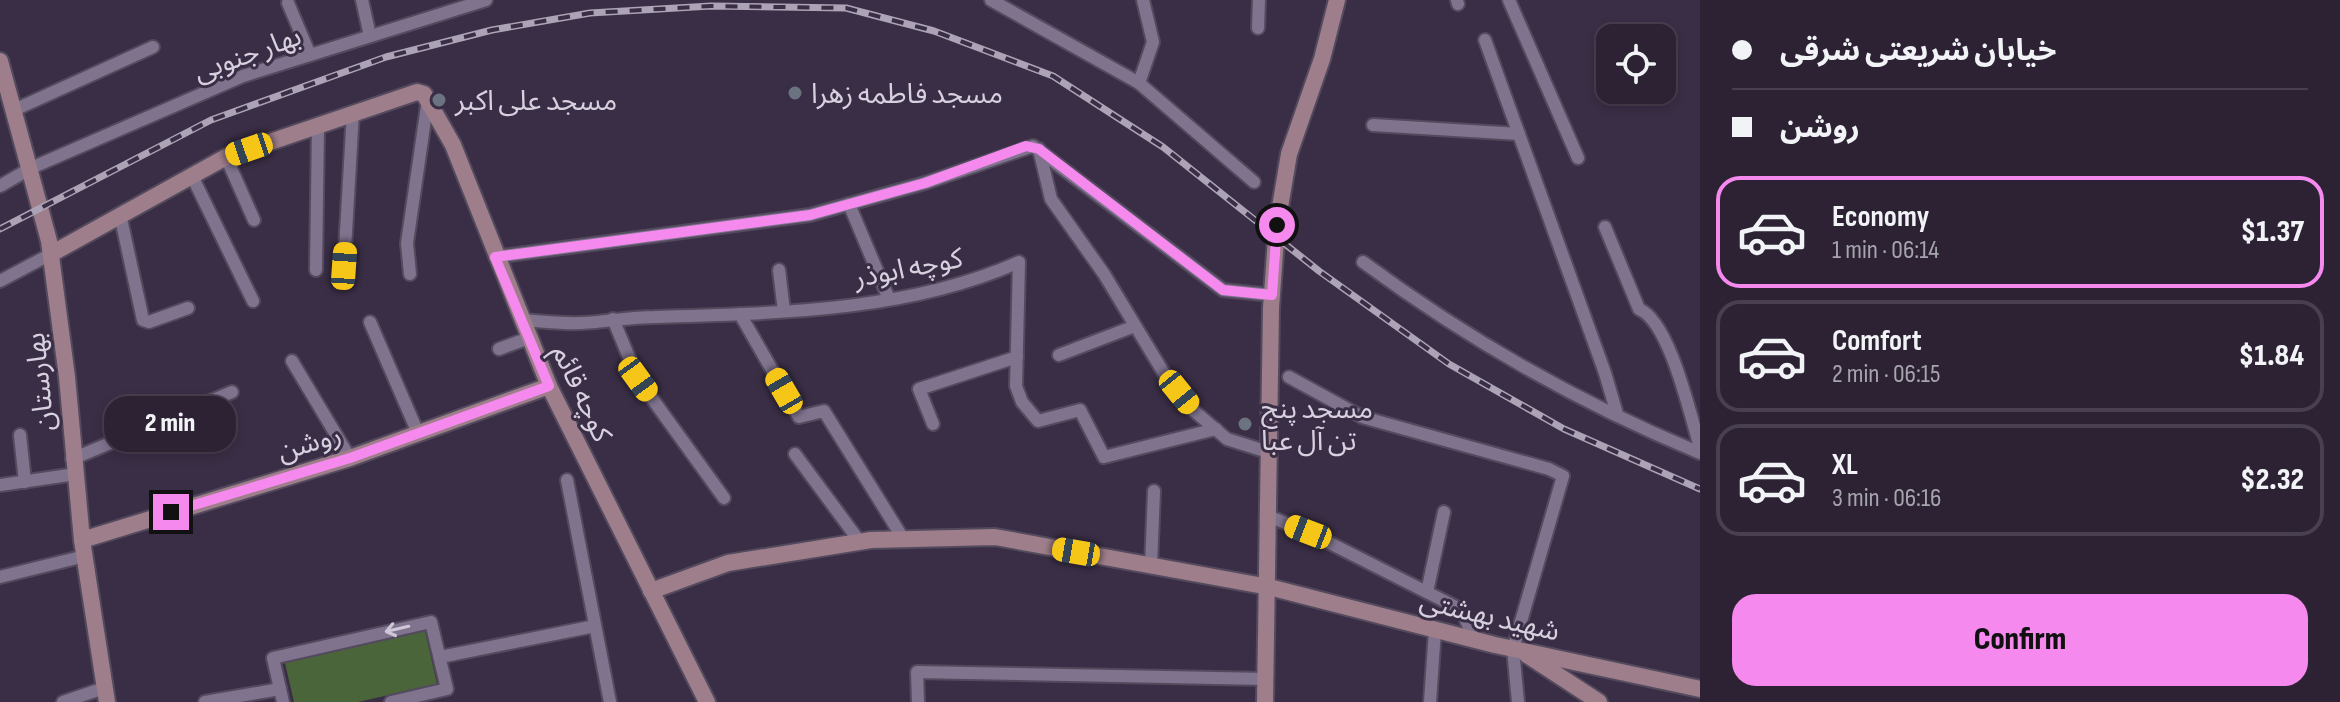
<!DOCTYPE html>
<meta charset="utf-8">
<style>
:root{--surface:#2c2234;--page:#382f40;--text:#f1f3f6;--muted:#a6a4ac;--line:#483f4f;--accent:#f689ee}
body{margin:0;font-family:"Sofia Sans Condensed","Noto Sans Arabic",sans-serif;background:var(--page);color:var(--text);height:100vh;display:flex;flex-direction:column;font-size:30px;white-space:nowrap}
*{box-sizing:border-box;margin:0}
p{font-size:26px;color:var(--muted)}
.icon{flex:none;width:44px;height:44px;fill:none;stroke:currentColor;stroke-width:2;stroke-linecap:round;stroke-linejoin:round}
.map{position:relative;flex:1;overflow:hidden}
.details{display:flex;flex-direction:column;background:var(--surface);width:640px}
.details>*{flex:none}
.hud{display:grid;align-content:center;height:176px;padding:0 32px;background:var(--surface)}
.buttons{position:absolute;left:1596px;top:24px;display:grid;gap:16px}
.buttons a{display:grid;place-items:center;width:80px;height:80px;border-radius:16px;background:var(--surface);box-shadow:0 4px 12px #0003,0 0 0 2px var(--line);font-size:40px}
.end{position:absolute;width:36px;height:36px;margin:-18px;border:10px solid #f689ee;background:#111;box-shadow:0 0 0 4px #111}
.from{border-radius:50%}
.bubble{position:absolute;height:56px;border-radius:24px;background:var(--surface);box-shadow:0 4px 12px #0003,0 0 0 2px var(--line);font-size:26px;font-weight:800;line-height:56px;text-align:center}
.car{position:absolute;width:24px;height:48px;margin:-24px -12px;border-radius:10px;box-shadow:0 0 6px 2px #0007;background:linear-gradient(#f5c518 24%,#345 0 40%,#f5c518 0 76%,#345 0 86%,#f5c518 0)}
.hud b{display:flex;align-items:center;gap:28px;height:76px;font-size:30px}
.hud b+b{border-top:2px solid var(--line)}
.hud i{width:20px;height:20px;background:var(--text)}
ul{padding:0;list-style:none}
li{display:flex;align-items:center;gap:24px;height:112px;margin:0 16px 12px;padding:0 16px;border:4px solid var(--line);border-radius:24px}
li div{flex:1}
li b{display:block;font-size:30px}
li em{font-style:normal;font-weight:800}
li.active{border-color:var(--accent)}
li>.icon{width:72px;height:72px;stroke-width:1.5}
.primary-button{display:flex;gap:16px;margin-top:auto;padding:16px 32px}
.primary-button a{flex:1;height:92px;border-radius:24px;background:var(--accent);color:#111;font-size:32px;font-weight:800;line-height:92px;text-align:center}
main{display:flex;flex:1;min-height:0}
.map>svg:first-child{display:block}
</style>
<main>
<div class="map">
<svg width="1700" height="702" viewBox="0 0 1700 702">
<rect width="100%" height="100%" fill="#3a2e46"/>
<polygon fill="#4b653a" points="425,631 437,684 358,702 294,702 285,663"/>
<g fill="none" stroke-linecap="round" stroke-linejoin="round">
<g stroke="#544a5e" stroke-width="16">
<g id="street">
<polyline points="362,0 370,36"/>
<polyline points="991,0 1139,83 1254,182"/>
<polyline points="1457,0 1458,4"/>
<polyline points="1509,0 1578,158"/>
<polyline points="288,3 310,55"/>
<polyline points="1258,28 1259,0"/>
<polyline points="1485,40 1605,373 1617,414"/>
<polyline points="1139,83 1153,42 1143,0"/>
<polyline points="14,110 153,47"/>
<polyline points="1373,125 1519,134"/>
<polyline points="1039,149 1051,199 1104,274 1165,375 1193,410 1227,439 1268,452"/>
<polyline points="226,157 254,220"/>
<polyline points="192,176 253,301"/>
<polyline points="0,186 31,168 243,76 486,0"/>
<polyline points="849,204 889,299"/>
<polyline points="121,219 143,320 149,322 188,308"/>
<path d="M 1605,227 L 1639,309 C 1670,322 1690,415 1700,447"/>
<polyline points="495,257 810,215 925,183 1033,146 1223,290 1272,295"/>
<path d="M 1363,262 C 1466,338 1581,404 1700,453"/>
<polyline points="344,266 353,112"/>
<polyline points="316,270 318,126"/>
<polyline points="779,270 784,311"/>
<polyline points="410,274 407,243 428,99"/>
<polyline points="0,281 51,254"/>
<polyline points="740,314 799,417 824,411 904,540"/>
<polyline points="613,319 638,379 724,498"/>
<path d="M 521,320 C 541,321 562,324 582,323 C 606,322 630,317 655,317 C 776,313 907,312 1019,262 L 1016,386 L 1022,402 L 1038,421 L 1080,410 L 1104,457 L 1216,429"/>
<polyline points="370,322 418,433"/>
<polyline points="499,349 529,338"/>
<polyline points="1059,355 1135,326"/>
<polyline points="292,361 350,458"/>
<polyline points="1289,377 1362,417 1549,469 1563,476 1513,649 1518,702"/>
<polyline points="933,424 919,389 1017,357"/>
<polyline points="20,435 25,482"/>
<polyline points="795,454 860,542"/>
<polyline points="72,459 232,392"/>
<polyline points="567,480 610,702"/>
<polyline points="0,485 76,474"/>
<polyline points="1268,516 1308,532 1462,610 1474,640"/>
<polyline points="1151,566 1154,491"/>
<polyline points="0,577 85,556"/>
<polyline points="1427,592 1444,512"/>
<polyline points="440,657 595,626"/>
<polyline points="63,702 104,688"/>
<polyline points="205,702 280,689"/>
<polyline points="283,702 273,658 431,622 447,689 391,702"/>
<polyline points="918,702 917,672 1266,679"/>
<polyline points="1430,702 1435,630"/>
</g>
</g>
<g stroke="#544a5e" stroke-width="20">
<g id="secondary">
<polyline points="0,61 49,241 67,377 82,540 107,702"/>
<polyline points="51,254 226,157 417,92 424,94 453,145 549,386 707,702"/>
<polyline points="82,540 350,458 549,386"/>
<polyline points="651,591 728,563 871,540 995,537 1269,587 1495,645 1700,689"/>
<polyline points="1527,655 1599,702"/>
<polyline points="1265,702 1271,308 1277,225 1289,154 1322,59 1337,0"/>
</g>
</g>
<use href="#street" stroke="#7f738e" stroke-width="12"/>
<use href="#secondary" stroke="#9e7e8a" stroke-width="16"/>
<g stroke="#aca4b6" stroke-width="7">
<polyline id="rail" points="0,229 211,120 386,57 492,30 590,13 711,6 846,8 934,31 1053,76 1163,147 1319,271 1449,364 1564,429 1700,489"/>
</g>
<use href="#rail" stroke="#3a2e46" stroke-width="4" stroke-dasharray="12" stroke-linecap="butt"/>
</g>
<defs><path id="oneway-shaft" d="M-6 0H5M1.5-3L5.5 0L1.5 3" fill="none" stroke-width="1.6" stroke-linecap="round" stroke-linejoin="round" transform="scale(2)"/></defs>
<use stroke="#cec7d7" href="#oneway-shaft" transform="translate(397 629) rotate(167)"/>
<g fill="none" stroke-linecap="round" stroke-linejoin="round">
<polyline stroke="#f689ee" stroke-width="10" points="171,512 350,458 549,386 495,257 810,215 925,183 1026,146 1039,149 1223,290 1272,295 1277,225"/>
</g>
<g fill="#6b7280" stroke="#3a2e46" stroke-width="3">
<circle cx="795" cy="93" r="8"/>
<circle cx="439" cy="100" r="8"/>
<circle cx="1245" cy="424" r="8"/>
</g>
<g text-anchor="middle" stroke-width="6" stroke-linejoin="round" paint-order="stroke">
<g font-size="28" fill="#d7d0df" stroke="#3a2e46">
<text transform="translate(247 53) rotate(-20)" y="10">بهار جنوبی</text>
<text transform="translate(908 267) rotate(-11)" y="10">کوچه ابوذر</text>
<text transform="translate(39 382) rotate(-96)" y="10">بهارستان</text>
<text transform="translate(583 393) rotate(65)" y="10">کوچه قائم</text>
<text transform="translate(309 442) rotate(-17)" y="10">روشن</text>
<text transform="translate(1490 615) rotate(13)" y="10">شهید بهشتی</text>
</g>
<g font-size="28" fill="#d7d0df" stroke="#3a2e46" text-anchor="start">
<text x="811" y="103">مسجد فاطمه زهرا</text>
<text x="455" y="110">مسجد علی اکبر</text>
<text x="1261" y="418">مسجد پنج<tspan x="1261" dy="32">تن آل عبا</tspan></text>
</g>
</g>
</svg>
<div class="buttons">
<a><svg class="icon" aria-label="locate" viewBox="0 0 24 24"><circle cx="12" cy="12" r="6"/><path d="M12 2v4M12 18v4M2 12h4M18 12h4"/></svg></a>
</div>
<i class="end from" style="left:1277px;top:225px"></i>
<i class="end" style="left:171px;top:512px"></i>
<div class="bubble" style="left:104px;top:396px;width:132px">2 min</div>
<i class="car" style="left:249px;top:149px;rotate:251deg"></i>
<i class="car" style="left:344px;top:266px;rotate:4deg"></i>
<i class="car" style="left:638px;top:379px;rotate:144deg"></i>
<i class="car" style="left:784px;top:391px;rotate:330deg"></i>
<i class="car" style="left:1179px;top:392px;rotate:141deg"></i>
<i class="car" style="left:1308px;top:532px;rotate:291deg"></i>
<i class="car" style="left:1076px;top:552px;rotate:280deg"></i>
</div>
<section class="details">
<div class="hud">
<b><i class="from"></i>خیابان شریعتی شرقی</b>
<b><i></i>روشن</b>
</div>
<ul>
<li class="active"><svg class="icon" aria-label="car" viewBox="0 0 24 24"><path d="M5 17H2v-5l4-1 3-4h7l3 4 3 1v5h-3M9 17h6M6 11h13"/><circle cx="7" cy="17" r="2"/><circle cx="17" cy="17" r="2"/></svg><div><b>Economy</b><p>1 min · 06:14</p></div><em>$1.37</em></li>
<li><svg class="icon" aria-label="car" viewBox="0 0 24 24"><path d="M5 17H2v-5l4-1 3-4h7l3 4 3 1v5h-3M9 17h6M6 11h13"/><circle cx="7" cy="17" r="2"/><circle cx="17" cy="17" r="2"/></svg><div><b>Comfort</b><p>2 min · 06:15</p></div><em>$1.84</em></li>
<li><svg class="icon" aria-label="car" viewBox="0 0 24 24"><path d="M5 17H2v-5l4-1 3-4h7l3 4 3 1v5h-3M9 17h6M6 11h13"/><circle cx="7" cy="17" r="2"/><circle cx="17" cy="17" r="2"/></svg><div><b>XL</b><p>3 min · 06:16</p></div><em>$2.32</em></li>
</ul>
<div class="primary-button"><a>Confirm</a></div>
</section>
</main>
